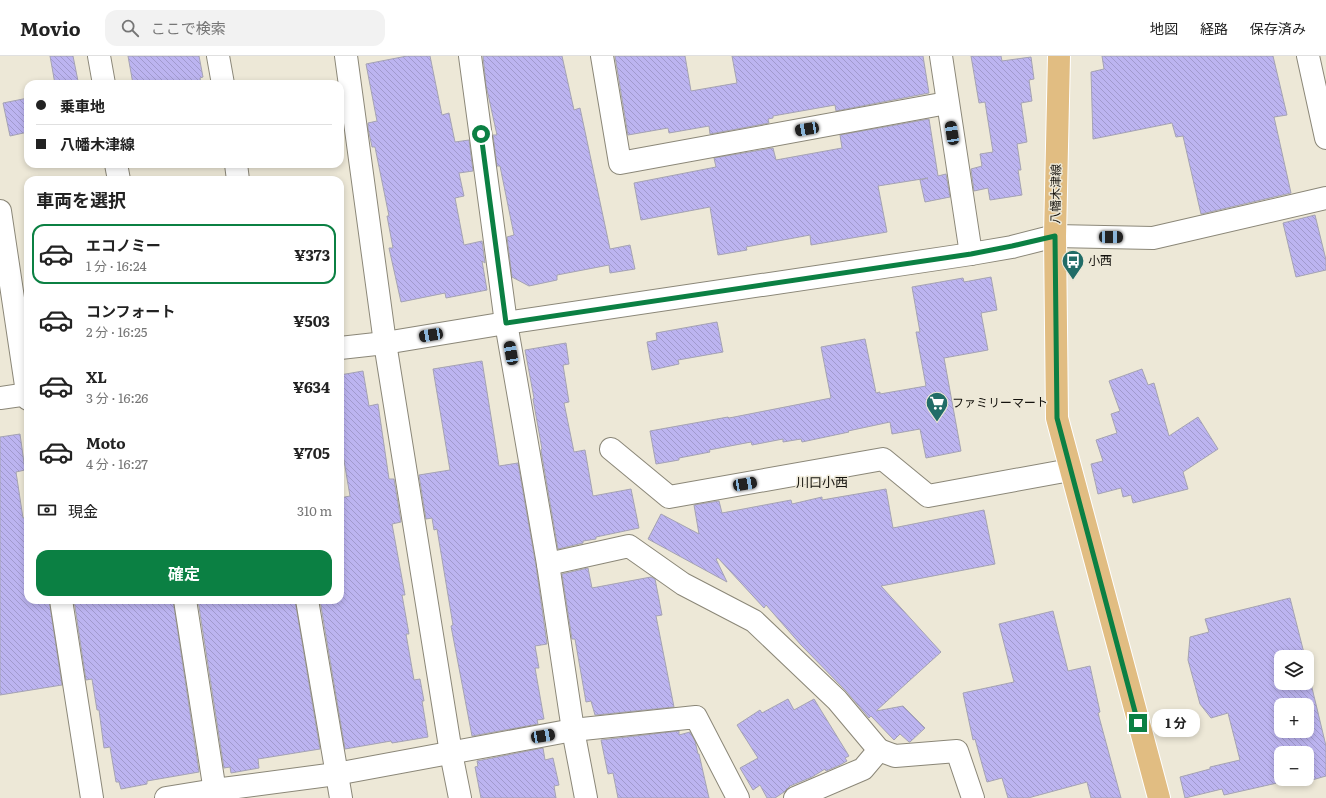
<!DOCTYPE html>
<html lang="ja">
<meta charset="utf-8">
<style>
:root{--surface:#fff;--page:#f2f2f2;--text:#222;--muted:#767676;--line:#e0e0e0;--accent:#0b8043}
body{margin:0;font-family:Literata,"Noto Sans JP",serif;background:var(--page);color:var(--text);height:100vh;display:flex;flex-direction:column;font-size:15px;white-space:nowrap}
*{box-sizing:border-box;margin:0}
p{font-size:13px;color:var(--muted)}
.icon{flex:none;width:22px;height:22px;fill:none;stroke:currentColor;stroke-width:2;stroke-linecap:round;stroke-linejoin:round}
.map{position:relative;flex:1;overflow:hidden}
.panel{position:absolute;left:24px;top:120px;width:320px;height:428px;display:flex;flex-direction:column;background:var(--surface);border-radius:12px;box-shadow:0 2px 6px #0003}
.panel>*{flex:none}
.top-card{position:absolute;left:24px;top:24px;width:320px;height:88px;border-radius:12px;box-shadow:0 2px 6px #0003;display:grid;align-content:center;height:88px;padding:0 12px;background:var(--surface)}
.buttons{position:absolute;left:1274px;top:594px;display:grid;gap:8px}
.buttons a{display:grid;place-items:center;width:40px;height:40px;border-radius:8px;background:var(--surface);box-shadow:0 2px 6px #0003;font-size:20px}
.end{position:absolute;width:18px;height:18px;margin:-9px;border:5px solid #0b8043;background:#fff;box-shadow:0 0 0 2px #fff}
.from{border-radius:50%}
.bubble{position:absolute;height:28px;border-radius:12px;background:var(--surface);box-shadow:0 2px 6px #0003;font-size:13px;font-weight:700;line-height:28px;text-align:center}
.car{position:absolute;width:12px;height:24px;margin:-12px -6px;border-radius:5px;box-shadow:0 0 3px 1px #0007;background:linear-gradient(#222 24%,#8ab4d8 0 40%,#222 0 76%,#8ab4d8 0 86%,#222 0)}
.top-card b{display:flex;align-items:center;gap:14px;height:38px;font-size:15px}
.top-card b+b{border-top:1px solid var(--line)}
.top-card i{width:10px;height:10px;background:var(--text)}
ul{padding:0;list-style:none}
li{display:flex;align-items:center;gap:12px;height:60px;margin:0 8px 6px;padding:0 4px;border:2px solid transparent;border-radius:12px}
li div{flex:1}
li b{display:block;font-size:15px}
li em{font-style:normal;font-weight:700}
li.current{border-color:var(--accent)}
li>.icon{width:36px;height:36px;stroke-width:1.5}
h2{padding:0 12px;font-size:18px;line-height:48px}
.pay{display:flex;align-items:center;gap:10px;height:44px;padding:0 12px;font-size:15px}
.pay p{margin-inline-start:auto}
.button{display:flex;gap:8px;margin-top:auto;padding:8px 12px}
.button a{flex:1;height:46px;border-radius:12px;background:var(--accent);color:#fff;font-size:16px;font-weight:700;line-height:46px;text-align:center}
header{display:flex;align-items:center;gap:24px;box-sizing:border-box;height:56px;padding:0 20px;background:var(--surface);border-bottom:1px solid var(--line)}
header strong{font-size:19px}
nav{display:flex;gap:22px;margin-inline-start:auto;font-size:14px}
.search{width:280px;height:36px;background:var(--page);display:flex;align-items:center;gap:10px;box-sizing:border-box;padding:0 14px;border-radius:12px;color:var(--muted);font-size:15px}
.map>svg:first-child{display:block}
</style>
<header>
<strong>Movio</strong>
<div class="search"><svg class="icon" aria-label="search" viewBox="0 0 24 24"><circle cx="10" cy="10" r="6"/><path d="M15 15l6 6"/></svg>ここで検索</div>
<nav><a>地図</a><a>経路</a><a>保存済み</a></nav>
</header>
<div class="map">
<svg width="1326" height="742" viewBox="0 0 1326 742">
<defs>
<pattern id="building-back-hatch" width="6" height="6" patternUnits="userSpaceOnUse"><rect width="6" height="6" fill="#bcb4f0"/><path d="M-1 5l2 2M0 0l6 6M5-1l2 2" fill="none" stroke="#a19acd"/></pattern>
</defs>
<rect width="100%" height="100%" fill="#ede8d7"/>
<g fill="url(#building-back-hatch)" stroke="#a5a3b3" fill-rule="evenodd">
<polygon points="50,0 73,0 78,25 55,28"/>
<polygon points="128,0 199,0 203,21 200,22 201,28 133,28"/>
<polygon points="407,0 430,0 442,59 449,57 455,86 469,84 473,115 459,117 464,140 455,142 464,189 482,185 485,207 482,205 487,234 446,242 445,237 401,246 389,192 393,192 387,160 389,160 375,91 372,91 368,72 368,67 377,65 366,8"/>
<polygon points="483,0 562,0 574,54 580,52 610,193 630,189 635,213 610,217 609,209 557,219 557,224 529,230 512,221 507,181 514,179 500,110 497,110 493,79 497,79 486,29"/>
<polygon points="615,0 685,0 691,35 737,27 732,0 923,0 929,37 836,55 835,49 773,60 773,62 768,63 769,67 710,78 709,70 669,77 668,72 628,79"/>
<polygon points="971,0 1001,0 1002,5 1031,1 1034,23 1029,24 1032,45 1021,47 1027,86 1017,88 1021,114 1018,114 1022,139 990,144 988,132 974,135 971,113 982,110 980,98 993,96 985,46 979,47"/>
<polygon points="1102,0 1273,0 1287,59 1274,61 1291,137 1201,158 1183,80 1176,81 1172,67 1093,83 1091,16 1104,13"/>
<polygon points="28,42 28,76 10,80 3,47"/>
<polygon points="929,63 938,120 946,118 950,141 925,146 920,124 928,122 878,130 887,176 811,189 810,179 746,191 747,194 718,199 710,151 641,164 634,127 716,111 714,102 773,92 776,104 842,92 840,79"/>
<polygon points="1315,159 1326,204 1326,214 1296,221 1283,167"/>
<polygon points="991,221 997,254 981,257 988,294 944,302 961,395 926,402 920,373 892,378 890,366 848,375 849,376 802,386 801,383 783,386 783,383 752,389 751,386 709,394 710,396 679,402 679,404 656,408 650,375 728,361 729,362 831,342 821,291 865,283 876,337 880,336 880,338 926,330 916,276 920,276 912,231 963,222 964,226"/>
<polygon points="717,266 723,296 678,304 679,308 652,314 647,286 657,284 656,277"/>
<polygon points="566,287 569,308 563,309 569,346 564,347 574,396 585,394 593,440 631,433 639,472 596,481 596,483 583,485 583,487 558,493 541,394 542,393 533,343 534,342 525,294"/>
<polygon points="482,305 499,410 518,407 536,510 547,588 535,590 539,612 535,612 544,663 537,664 538,668 472,680 451,570 453,569 437,473 434,474 432,462 426,463 419,419 450,414 433,313"/>
<polygon points="1142,313 1148,329 1154,327 1169,380 1198,361 1218,393 1183,416 1188,433 1133,447 1131,439 1123,441 1121,432 1098,438 1091,408 1103,405 1096,384 1117,377 1111,358 1120,355 1109,325"/>
<polygon points="363,315 369,350 378,348 389,423 394,423 401,466 392,468 405,539 402,539 409,578 406,578 414,624 420,623 424,645 422,645 428,681 392,687 391,685 345,693 320,544 340,544 340,442 350,440 340,381 340,319"/>
<polygon points="20,378 25,414 16,416 23,462 28,461 28,544 49,544 62,629 0,639 0,381"/>
<polygon points="886,433 893,472 984,454 995,508 881,530 941,596 876,655 903,650 925,672 910,686 909,686 900,678 894,684 871,660 869,662 846,635 801,589 766,549 764,552 718,502 716,503 727,526 648,483 661,458 699,478 694,449 719,445 722,457 791,444 792,448 822,441 822,444"/>
<polygon points="588,512 592,532 651,521 655,523 662,559 656,560 674,651 596,659 595,659 591,645 586,646 575,583 572,583 562,518"/>
<path d="M 1290,542 L 1305,601 L 1281,601 L 1281,627 L 1307,627 L 1307,611 L 1326,690 L 1326,720 L 1305,726 L 1304,723 L 1307,723 L 1307,697 L 1281,697 L 1281,723 L 1295,723 L 1224,739 L 1222,733 L 1185,742 L 1180,721 L 1210,713 L 1210,711 L 1240,704 L 1228,657 L 1211,662 L 1200,648 L 1188,604 L 1190,581 L 1209,576 L 1205,563 ZM 1281,649 L 1307,649 L 1307,675 L 1281,675 Z"/>
<polygon points="74,544 173,544 199,716 147,725 147,728 121,733 119,726 116,726 110,691 104,692 99,654 97,654 92,623 86,624"/>
<polygon points="198,544 295,544 320,693 258,703 259,712 231,717 230,711 224,712"/>
<polygon points="1053,555 1068,615 1090,610 1100,656 1098,657 1121,742 1091,742 1087,726 1028,742 1008,742 1002,722 987,726 975,683 973,684 963,637 1014,626 999,568"/>
<polygon points="788,643 794,654 814,643 849,700 845,702 847,705 840,709 826,715 825,713 812,721 790,730 784,736 775,742 767,742 760,729 753,734 740,712 758,702 737,669 760,654 762,657"/>
<polygon points="679,675 679,679 690,676 695,685 698,698 699,698 709,742 618,742 613,717 608,718 601,684"/>
<polygon points="543,692 545,704 553,702 559,729 554,730 556,742 481,742 475,711 478,710 477,705"/>
</g>
<g fill="none" stroke-linecap="round" stroke-linejoin="round">
<g stroke="#8b8778" stroke-width="24">
<g id="minor">
<polyline points="99,0 104,28"/>
<polyline points="218,0 223,28"/>
<polyline points="346,0 385,287 451,697 460,742"/>
<polyline points="470,0 506,267 548,508 573,674 586,742"/>
<polyline points="602,0 620,107 947,47"/>
<polyline points="941,0 971,198"/>
<polyline points="1308,0 1326,82"/>
<polyline points="116,108 119,124"/>
<polyline points="236,108 238,124"/>
<polyline points="0,155 28,343"/>
<polyline points="1055,180 1153,182 1326,142"/>
<polyline points="611,393 669,441 883,403 928,440 1070,414"/>
<polyline points="548,508 629,490 683,528 754,565 837,644 879,694 863,713 795,742"/>
<polyline points="61,544 92,742"/>
<polyline points="185,544 216,742"/>
<polyline points="307,544 341,742"/>
<polyline points="879,694 895,700 957,695 973,742"/>
<polyline points="166,742 215,734 336,718 573,674 696,661 738,742"/>
</g>
</g>
<g stroke="#8b8778" stroke-width="24">
<g id="tertiary">
<polyline points="340,292 385,287 506,267 971,198 1012,191 1055,180"/>
<polyline points="0,342 28,338"/>
</g>
</g>
<g stroke="#fff" stroke-width="24">
<polyline id="primary" points="1059,0 1055,180 1057,362 1159,742"/>
</g>
<use href="#minor" stroke="#fff" stroke-width="22"/>
<use href="#tertiary" stroke="#fff" stroke-width="22"/>
<use href="#primary" stroke="#e1bd82" stroke-width="22"/>
</g>
<g fill="none" stroke-linecap="round" stroke-linejoin="round">
<polyline stroke="#0b8043" stroke-width="5" points="481,78 506,267 971,198 1012,190 1055,180 1057,362 1138,667"/>
</g>
<defs>
<g id="bus-pin" transform="scale(1.15)"><path d="M0 17L-7.5 6A9.5 9.5 0 1 1 7.5 6Z" fill="#216c67" stroke="#ede8d7"/><path d="M-5-6H5V4H4V6H2V4H-2V6H-4V4H-5ZM-3.5-4V0h7V-4ZM-3.5 1.2v1.5H-2V1.2ZM2 1.2v1.5H3.5V1.2Z" fill="#fff"/></g>
<g id="supermarket-pin" transform="scale(1.15)"><path d="M0 17L-7.5 6A9.5 9.5 0 1 1 7.5 6Z" fill="#216c67" stroke="#ede8d7"/><path d="M-6-5.5h2.5l.6 2H6L4.5 2H-2.5L-4.4-4H-6ZM-1.5 3.2a1.3 1.3 0 1 0 .1 0ZM3 3.2a1.3 1.3 0 1 0 .1 0Z" fill="#fff"/></g>
</defs>
<g fill-rule="evenodd">
<use href="#bus-pin" x="1073" y="205"/>
<use href="#supermarket-pin" x="937" y="347"/>
</g>
<g text-anchor="middle" stroke-width="3" stroke-linejoin="round" paint-order="stroke">
<g font-size="12" fill="#14120d" stroke="#ede8d7">
<text transform="translate(1056 138) rotate(-89)" y="4">八幡木津線</text>
</g>
<g font-size="12" fill="#14120d" stroke="#ede8d7" text-anchor="start">
<text x="1088" y="209">小西</text>
<text x="952" y="351">ファミリーマート</text>
</g>
<g font-size="13" fill="#14120d" stroke="#ede8d7">
<text x="822" y="431">川口小西</text>
</g>
</g>
</svg>
<div class="buttons">
<a><svg class="icon" aria-label="layers" viewBox="0 0 24 24"><path d="M12 4l9 5-9 5-9-5zM3 14l9 5 9-5"/></svg></a>
<a>+</a>
<a>−</a>
</div>
<i class="end from" style="left:481px;top:78px"></i>
<i class="end" style="left:1138px;top:667px"></i>
<div class="bubble" style="left:1152px;top:653px;width:48px">1 分</div>
<i class="car" style="left:807px;top:73px;rotate:260deg"></i>
<i class="car" style="left:952px;top:77px;rotate:351deg"></i>
<i class="car" style="left:1111px;top:181px;rotate:91deg"></i>
<i class="car" style="left:431px;top:279px;rotate:260deg"></i>
<i class="car" style="left:511px;top:297px;rotate:350deg"></i>
<i class="car" style="left:745px;top:428px;rotate:80deg"></i>
<i class="car" style="left:543px;top:680px;rotate:80deg"></i>
<div class="top-card">
<b><i class="from"></i>乗車地</b>
<b><i></i>八幡木津線</b>
</div>
<section class="panel">
<h2>車両を選択</h2>
<ul>
<li class="current"><svg class="icon" aria-label="car" viewBox="0 0 24 24"><path d="M5 17H2v-5l4-1 3-4h7l3 4 3 1v5h-3M9 17h6M6 11h13"/><circle cx="7" cy="17" r="2"/><circle cx="17" cy="17" r="2"/></svg><div><b>エコノミー</b><p>1 分 · 16:24</p></div><em>¥373</em></li>
<li><svg class="icon" aria-label="car" viewBox="0 0 24 24"><path d="M5 17H2v-5l4-1 3-4h7l3 4 3 1v5h-3M9 17h6M6 11h13"/><circle cx="7" cy="17" r="2"/><circle cx="17" cy="17" r="2"/></svg><div><b>コンフォート</b><p>2 分 · 16:25</p></div><em>¥503</em></li>
<li><svg class="icon" aria-label="car" viewBox="0 0 24 24"><path d="M5 17H2v-5l4-1 3-4h7l3 4 3 1v5h-3M9 17h6M6 11h13"/><circle cx="7" cy="17" r="2"/><circle cx="17" cy="17" r="2"/></svg><div><b>XL</b><p>3 分 · 16:26</p></div><em>¥634</em></li>
<li><svg class="icon" aria-label="car" viewBox="0 0 24 24"><path d="M5 17H2v-5l4-1 3-4h7l3 4 3 1v5h-3M9 17h6M6 11h13"/><circle cx="7" cy="17" r="2"/><circle cx="17" cy="17" r="2"/></svg><div><b>Moto</b><p>4 分 · 16:27</p></div><em>¥705</em></li>
</ul>
<div class="pay"><svg class="icon" aria-label="cash" viewBox="0 0 24 24"><path d="M3 7h18v10H3z"/><circle cx="12" cy="12" r="2"/></svg>現金<p>310 m</p></div>
<div class="button"><a>確定</a></div>
</section>
</div>
